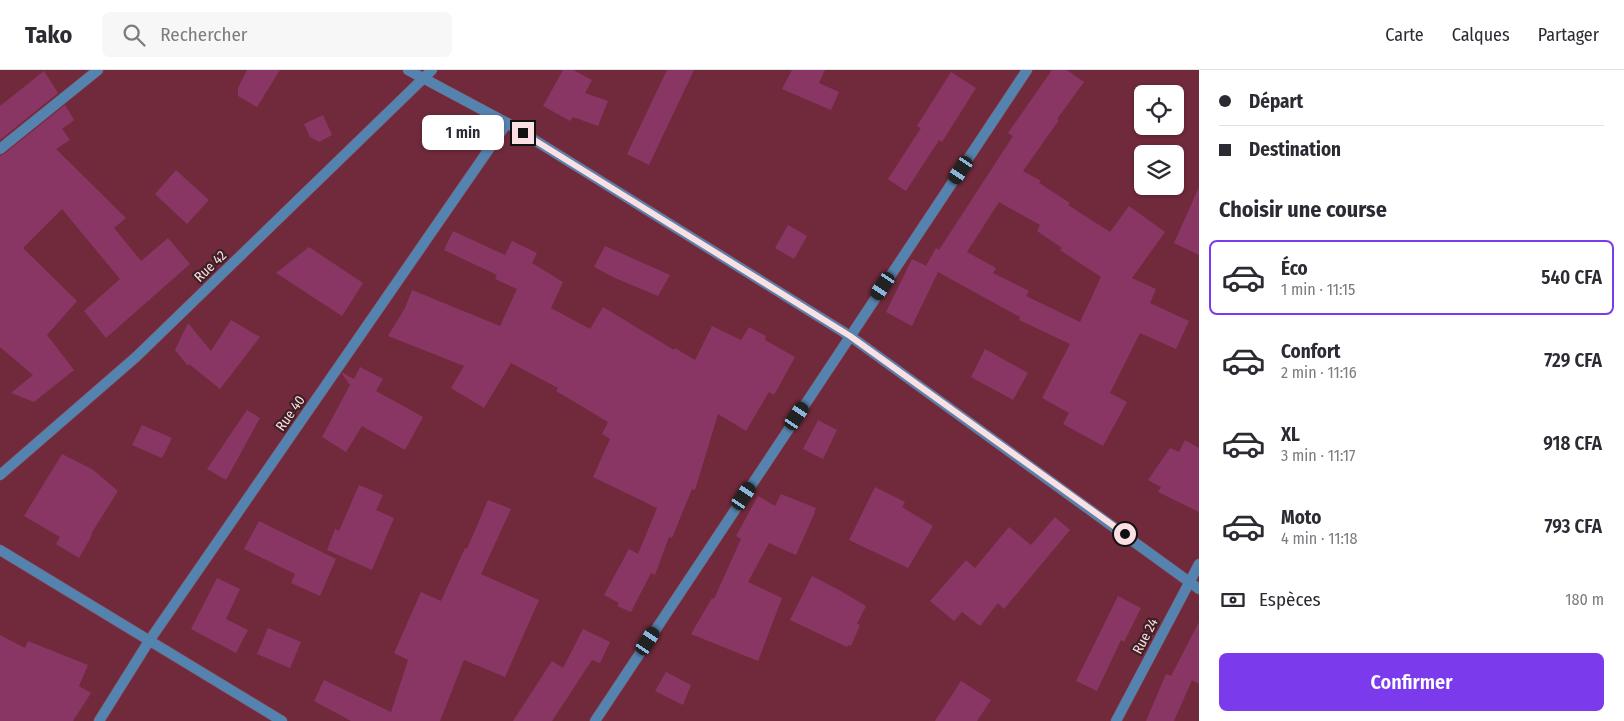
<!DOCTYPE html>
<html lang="fr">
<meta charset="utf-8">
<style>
:root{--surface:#fff;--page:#f7f7f7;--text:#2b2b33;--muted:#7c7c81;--line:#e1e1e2;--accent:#7c3aed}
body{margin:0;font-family:"Fira Sans Condensed",sans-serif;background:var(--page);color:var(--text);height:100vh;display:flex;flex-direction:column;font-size:19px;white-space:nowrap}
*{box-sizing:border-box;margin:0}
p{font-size:16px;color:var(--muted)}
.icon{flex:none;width:28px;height:28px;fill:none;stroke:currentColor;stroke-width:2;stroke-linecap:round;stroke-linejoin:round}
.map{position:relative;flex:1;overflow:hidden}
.details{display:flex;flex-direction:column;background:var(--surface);width:425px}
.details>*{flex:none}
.banner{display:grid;align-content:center;height:110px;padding:0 20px;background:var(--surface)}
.fabs{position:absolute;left:1134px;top:15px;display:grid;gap:10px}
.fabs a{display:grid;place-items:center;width:50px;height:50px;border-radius:8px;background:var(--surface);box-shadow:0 1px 4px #0004;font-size:25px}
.end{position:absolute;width:22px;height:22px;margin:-11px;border:6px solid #fae0e3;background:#111;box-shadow:0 0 0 2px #111}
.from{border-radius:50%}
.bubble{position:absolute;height:35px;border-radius:8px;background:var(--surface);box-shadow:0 1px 4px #0004;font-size:16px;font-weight:600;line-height:35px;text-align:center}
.car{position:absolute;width:15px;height:30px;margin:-15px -8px;border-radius:6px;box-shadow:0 0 4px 1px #0007;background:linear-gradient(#222 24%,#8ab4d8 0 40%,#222 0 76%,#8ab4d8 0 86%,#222 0)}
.banner b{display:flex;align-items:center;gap:18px;height:48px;font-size:19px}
.banner b+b{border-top:1px solid var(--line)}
.banner i{width:12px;height:12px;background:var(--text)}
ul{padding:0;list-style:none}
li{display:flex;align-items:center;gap:15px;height:75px;margin:0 10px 8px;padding:0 10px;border:2px solid transparent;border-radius:8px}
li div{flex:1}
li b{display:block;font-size:19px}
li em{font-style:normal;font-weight:600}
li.current{border-color:var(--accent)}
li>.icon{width:45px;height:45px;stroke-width:1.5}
h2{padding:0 20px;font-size:22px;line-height:60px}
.pay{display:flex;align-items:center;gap:12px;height:55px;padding:0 20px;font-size:19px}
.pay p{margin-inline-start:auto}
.primary-button{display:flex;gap:10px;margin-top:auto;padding:10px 20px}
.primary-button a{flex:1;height:58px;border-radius:8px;background:var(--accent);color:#fff;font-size:20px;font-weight:600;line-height:58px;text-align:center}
header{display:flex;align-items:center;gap:30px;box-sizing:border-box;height:70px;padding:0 25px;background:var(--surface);border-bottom:1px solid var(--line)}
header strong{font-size:24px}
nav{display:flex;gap:28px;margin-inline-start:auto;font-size:18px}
.search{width:350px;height:45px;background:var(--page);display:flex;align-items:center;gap:12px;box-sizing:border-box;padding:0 18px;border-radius:8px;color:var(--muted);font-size:19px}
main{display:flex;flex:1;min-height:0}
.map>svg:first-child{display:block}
</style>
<header>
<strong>Tako</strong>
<div class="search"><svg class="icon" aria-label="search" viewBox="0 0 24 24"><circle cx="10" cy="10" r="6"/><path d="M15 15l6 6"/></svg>Rechercher</div>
<nav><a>Carte</a><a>Calques</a><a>Partager</a></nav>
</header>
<main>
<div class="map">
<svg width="1199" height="651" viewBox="0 0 1199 651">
<rect width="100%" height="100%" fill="#702a3b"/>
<g fill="#893665" fill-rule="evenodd">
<polygon points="247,0 280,0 257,37 238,26 238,18"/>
<polygon points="563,0 573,0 592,10 585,23 608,31 598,56 573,47 570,51 543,36"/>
<polygon points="667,0 694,0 649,95 627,84"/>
<polygon points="792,0 825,0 819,13 839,22 831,40 782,19"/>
<path d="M 1052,0 L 1067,0 L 1084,12 L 1057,49 L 1059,50 L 1023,101 L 1041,111 L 1039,113 L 1070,133 L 1068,135 L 1110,162 L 1129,136 L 1165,162 L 1132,208 L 1156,219 L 1150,233 L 1189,251 L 1176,279 L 1140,263 L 1110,323 L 1127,332 L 1103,376 L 1063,354 L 1069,343 L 1042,328 L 1070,274 L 1019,250 L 1020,247 L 938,202 L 912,256 L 886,242 L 912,189 L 931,198 L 926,196 L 936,178 L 939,180 L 1013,66 L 1008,63 ZM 999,132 L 1040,155 L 1037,161 L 1062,178 L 1060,180 L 1101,207 L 1080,252 L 1026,226 L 1029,221 L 993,203 L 996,198 L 967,182 Z"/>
<polygon points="44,1 58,23 0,70 0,36"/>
<polygon points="951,2 976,18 942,72 939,70 906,121 888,109 921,58 917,56"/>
<polygon points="65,35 74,50 62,59 70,70 56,79 126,148 114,158 141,191 168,168 190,194 106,268 84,241 120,209 62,139 23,178 77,231 47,265 74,300 34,332 11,323 33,305 0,277 0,86 4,84"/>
<polygon points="323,45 332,65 319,72 310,67 304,54"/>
<polygon points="176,100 209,130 187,154 155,124"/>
<polygon points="1199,117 1199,185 1174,173"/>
<polygon points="788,155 807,166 794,189 775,178"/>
<polygon points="453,161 505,185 512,171 537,183 532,193 563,212 551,238 590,259 603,237 674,280 675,278 695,290 712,256 741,270 749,257 766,266 765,270 795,287 774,325 769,322 746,361 718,344 695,420 692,419 672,468 669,467 655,505 651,503 631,542 617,536 619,533 604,525 629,479 638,484 657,438 593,407 610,369 602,364 608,352 556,321 558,318 511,293 484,338 451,318 464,296 388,266 405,238 412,220 500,256 517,219 495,209 497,205 444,180"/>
<polygon points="605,176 670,205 658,226 615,208 594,197"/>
<polygon points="309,177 363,213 342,246 276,203"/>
<polygon points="231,250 260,267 220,319 189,294 188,296 175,280 188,253 211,281"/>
<polygon points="985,279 1028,303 1013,330 971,307"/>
<polygon points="360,297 383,309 376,321 423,347 405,380 362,356 346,382 322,367 350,315 342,304 343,303 354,309"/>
<polygon points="247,340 260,348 226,410 207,399"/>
<polygon points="818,350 837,360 823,389 803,379"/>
<polygon points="142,355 172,368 162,388 132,375"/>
<polygon points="1185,370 1199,378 1199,442 1158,422 1161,417 1148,410 1170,378 1179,382"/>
<polygon points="62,384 92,399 118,421 91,464 92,465 79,488 56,474 60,467 24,446"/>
<polygon points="359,415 383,425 376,440 394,448 372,500 327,480 335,459 339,461"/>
<polygon points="875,417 905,432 902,437 933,456 908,498 849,470"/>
<polygon points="781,424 816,438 814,442 815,442 796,485 769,473 748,512 782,528 758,591 691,564 712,528 714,529 741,469 736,466 758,426 775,436"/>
<polygon points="488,430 511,439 481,504 539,530 505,607 464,590 440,651 351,651 314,631 324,610 391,642 408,590 394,583 421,522 441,531 465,478 467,479"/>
<polygon points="1055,447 1070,460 1004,539 998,533 980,556 962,542 954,551 930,531 966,490 975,498 1009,457 1031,475"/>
<polygon points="259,451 336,489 320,526 291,513 295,504 244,479"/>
<polygon points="812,506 839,520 866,536 857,554 860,555 851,576 848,575 847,577 790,550"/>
<polygon points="217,508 240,519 226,549 248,560 236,583 191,559"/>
<polygon points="1118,526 1141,538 1124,572 1121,570 1097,621 1076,611"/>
<polygon points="1199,552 1199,614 1192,610 1174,651 1146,651 1166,604 1171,606"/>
<polygon points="268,558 301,572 290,598 257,584"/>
<polygon points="583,559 610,572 600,593 592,590 552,651 513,651 552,591 563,598"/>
<polygon points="0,565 25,578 28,571 88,595 79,616 91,623 73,651 0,651"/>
<polygon points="666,602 691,615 683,635 655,621"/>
<polygon points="961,611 991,630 977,651 935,651"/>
</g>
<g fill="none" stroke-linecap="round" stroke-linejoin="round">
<g stroke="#894b59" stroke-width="11">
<g id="street">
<polyline points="408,0 507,53 850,266 1199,519"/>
<polyline points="0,79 98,0"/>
<polyline points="0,405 136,287 432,0"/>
<polyline points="0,480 282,651"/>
<polyline points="99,651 149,571 507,53"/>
<polyline points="595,651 1027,0"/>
<polyline points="1116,651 1199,494"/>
</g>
</g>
<use href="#street" stroke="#5583af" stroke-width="10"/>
</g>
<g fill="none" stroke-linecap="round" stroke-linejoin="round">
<polyline stroke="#fae0e3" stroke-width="6" points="523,63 850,266 1125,464"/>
</g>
<g text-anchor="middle" stroke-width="4.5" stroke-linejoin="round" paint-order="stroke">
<g font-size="14" fill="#fae0e3" stroke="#402027">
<text transform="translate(210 196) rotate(-44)" y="5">Rue 42</text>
<text transform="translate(290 343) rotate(-55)" y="5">Rue 40</text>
<text transform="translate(1145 566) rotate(-62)" y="5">Rue 24</text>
</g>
</g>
</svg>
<div class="fabs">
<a><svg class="icon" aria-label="locate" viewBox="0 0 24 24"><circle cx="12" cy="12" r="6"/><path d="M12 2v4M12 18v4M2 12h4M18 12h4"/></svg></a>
<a><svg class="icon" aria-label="layers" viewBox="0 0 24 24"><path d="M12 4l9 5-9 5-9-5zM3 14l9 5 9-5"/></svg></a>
</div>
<i class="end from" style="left:1125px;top:464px"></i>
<i class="end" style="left:523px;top:63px"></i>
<div class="bubble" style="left:422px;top:45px;width:82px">1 min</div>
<i class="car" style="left:961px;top:100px;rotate:214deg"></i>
<i class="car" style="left:883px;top:216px;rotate:214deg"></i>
<i class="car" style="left:797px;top:346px;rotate:34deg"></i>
<i class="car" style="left:744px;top:426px;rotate:34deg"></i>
<i class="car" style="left:648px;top:571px;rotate:33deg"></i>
</div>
<section class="details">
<div class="banner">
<b><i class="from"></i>Départ</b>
<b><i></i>Destination</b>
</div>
<h2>Choisir une course</h2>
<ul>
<li class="current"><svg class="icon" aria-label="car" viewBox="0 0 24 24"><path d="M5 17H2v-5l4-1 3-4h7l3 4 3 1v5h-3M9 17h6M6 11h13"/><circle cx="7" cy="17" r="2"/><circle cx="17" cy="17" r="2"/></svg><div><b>Éco</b><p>1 min · 11:15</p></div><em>540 CFA</em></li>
<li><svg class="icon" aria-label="car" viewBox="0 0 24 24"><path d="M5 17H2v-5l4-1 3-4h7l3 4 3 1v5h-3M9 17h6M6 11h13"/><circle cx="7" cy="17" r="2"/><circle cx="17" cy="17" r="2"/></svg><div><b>Confort</b><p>2 min · 11:16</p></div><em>729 CFA</em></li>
<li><svg class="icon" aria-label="car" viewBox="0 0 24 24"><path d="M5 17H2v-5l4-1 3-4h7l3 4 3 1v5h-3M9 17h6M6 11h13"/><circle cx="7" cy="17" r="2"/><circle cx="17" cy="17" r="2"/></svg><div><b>XL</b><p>3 min · 11:17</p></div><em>918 CFA</em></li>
<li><svg class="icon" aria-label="car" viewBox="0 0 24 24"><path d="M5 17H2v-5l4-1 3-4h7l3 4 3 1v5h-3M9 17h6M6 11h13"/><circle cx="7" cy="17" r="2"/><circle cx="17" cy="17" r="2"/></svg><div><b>Moto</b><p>4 min · 11:18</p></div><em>793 CFA</em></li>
</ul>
<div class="pay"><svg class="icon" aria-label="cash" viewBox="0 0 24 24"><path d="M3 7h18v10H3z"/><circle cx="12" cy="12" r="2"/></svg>Espèces<p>180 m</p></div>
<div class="primary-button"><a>Confirmer</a></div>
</section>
</main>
